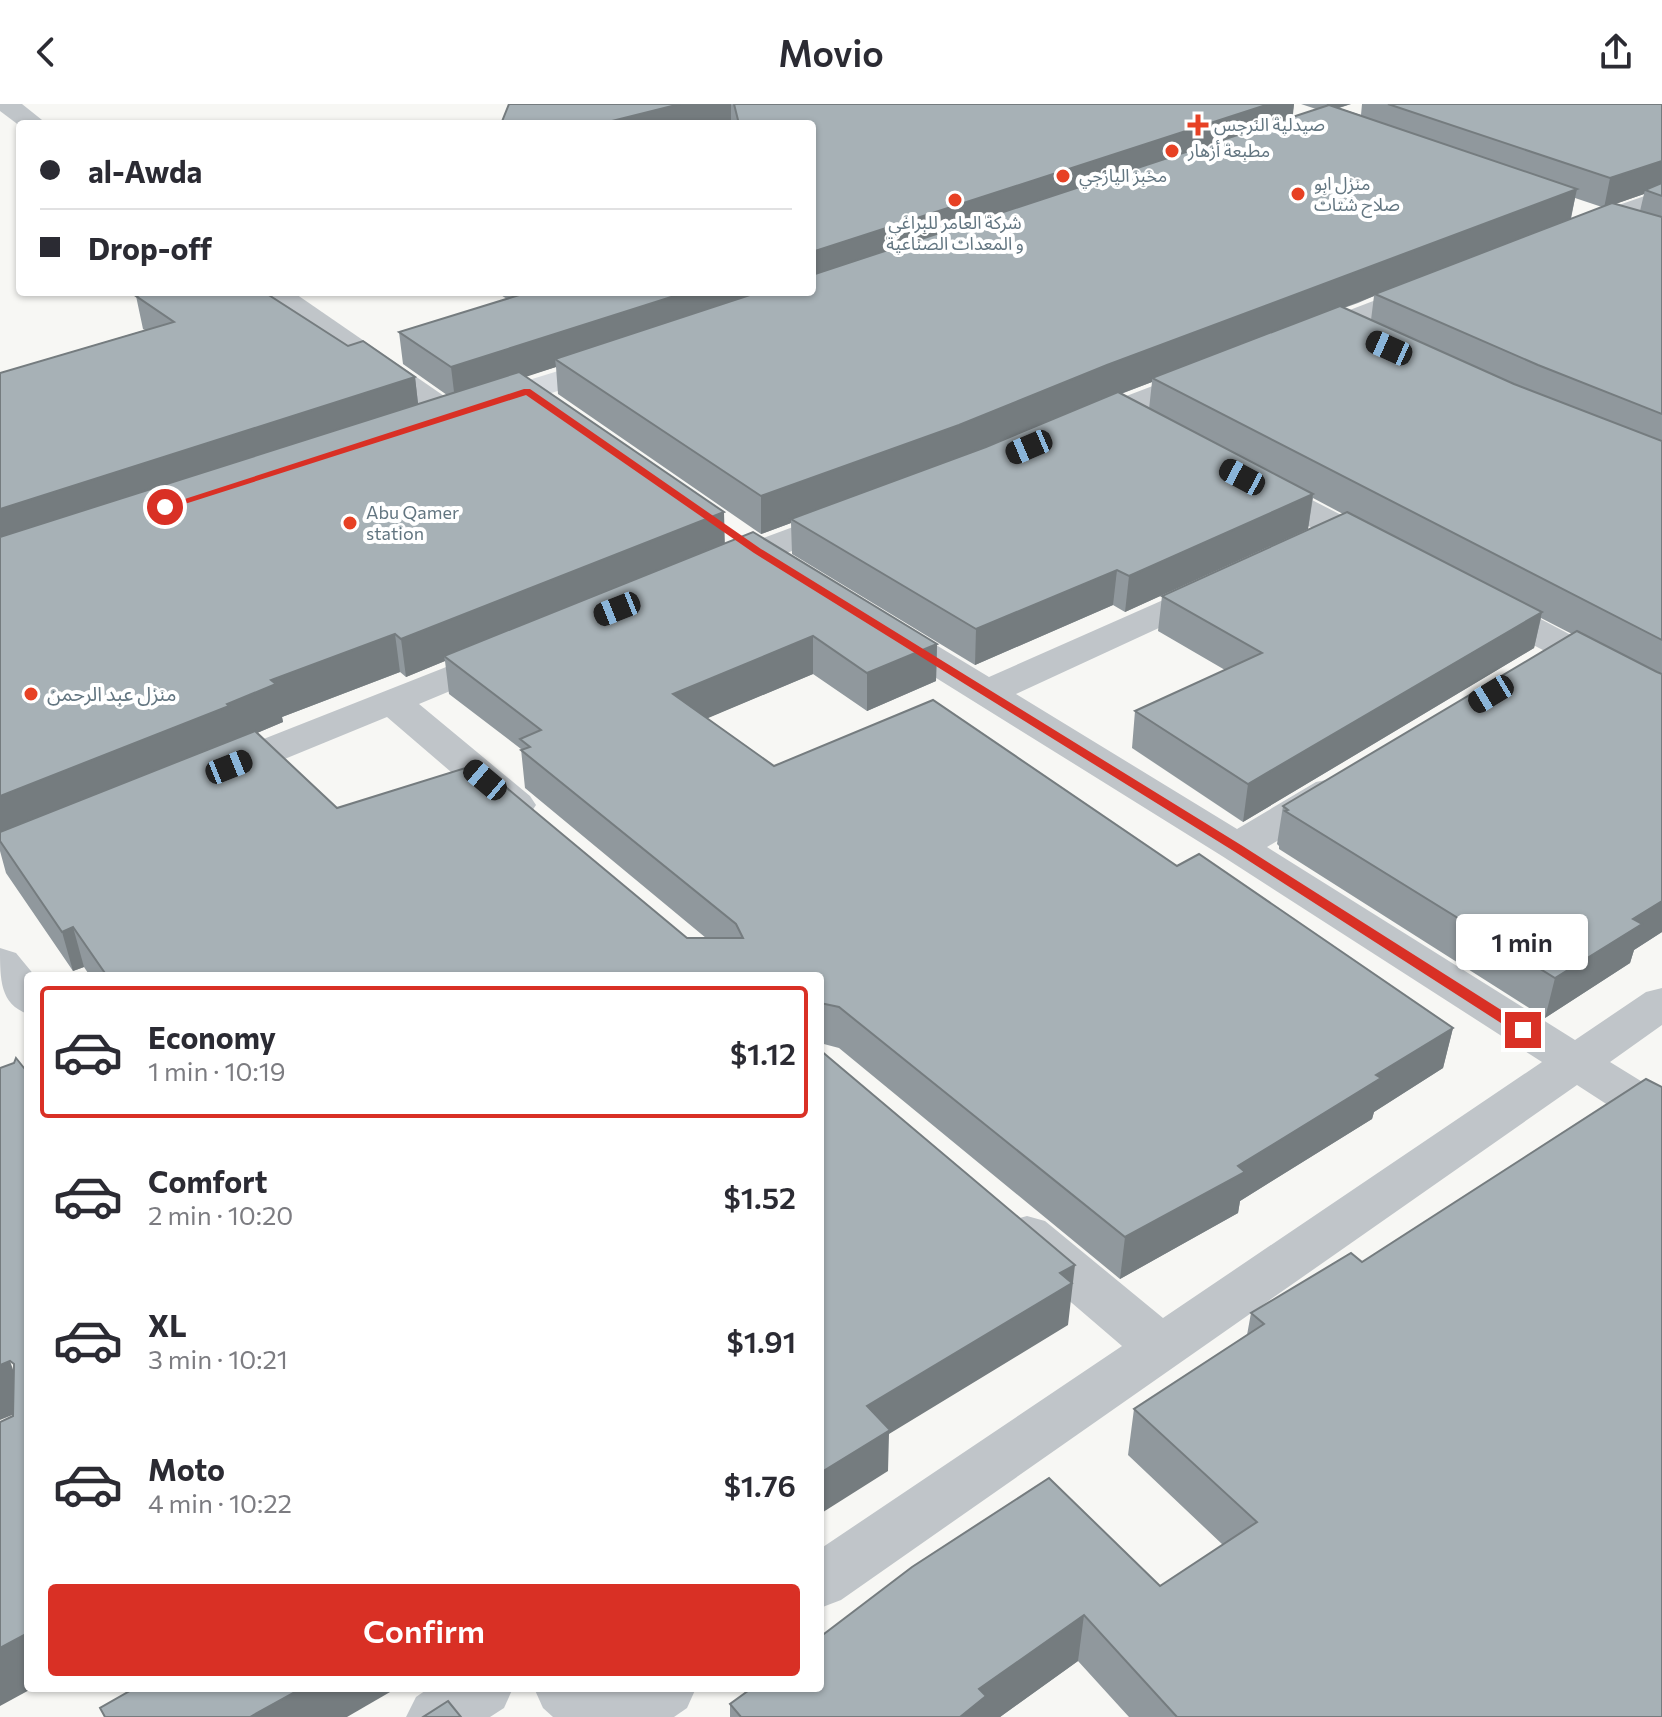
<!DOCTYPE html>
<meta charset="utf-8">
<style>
:root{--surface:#fff;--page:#f7f7f7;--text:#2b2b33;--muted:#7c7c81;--line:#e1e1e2;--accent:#d93025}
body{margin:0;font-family:Commissioner,"Noto Sans Arabic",sans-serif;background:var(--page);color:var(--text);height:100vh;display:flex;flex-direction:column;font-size:30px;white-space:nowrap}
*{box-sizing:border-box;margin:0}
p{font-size:26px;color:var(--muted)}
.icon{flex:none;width:44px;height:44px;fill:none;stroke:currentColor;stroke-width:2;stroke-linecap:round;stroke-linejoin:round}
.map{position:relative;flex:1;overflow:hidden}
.drawer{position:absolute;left:24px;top:868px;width:800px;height:720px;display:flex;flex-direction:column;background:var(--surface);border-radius:8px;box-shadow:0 2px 6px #0004}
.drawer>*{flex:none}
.hud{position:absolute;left:16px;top:16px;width:800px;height:176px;border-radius:8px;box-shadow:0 2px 6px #0004;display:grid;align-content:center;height:176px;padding:0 24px;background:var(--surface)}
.end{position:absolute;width:36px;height:36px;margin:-18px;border:10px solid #d93025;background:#fff;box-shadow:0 0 0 4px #fff}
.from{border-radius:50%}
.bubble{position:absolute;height:56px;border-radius:8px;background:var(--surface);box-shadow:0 2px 6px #0004;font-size:26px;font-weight:600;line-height:56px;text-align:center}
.car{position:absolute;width:24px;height:48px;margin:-24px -12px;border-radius:10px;box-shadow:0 0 6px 2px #0007;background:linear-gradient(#222 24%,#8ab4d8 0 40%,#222 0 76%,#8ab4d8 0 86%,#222 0)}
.hud b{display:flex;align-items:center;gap:28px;height:76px;font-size:30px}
.hud b+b{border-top:2px solid var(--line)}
.hud i{width:20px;height:20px;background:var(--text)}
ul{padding:14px 0 0;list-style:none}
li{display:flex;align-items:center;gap:24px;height:132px;margin:0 16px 12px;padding:0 8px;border:4px solid transparent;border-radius:8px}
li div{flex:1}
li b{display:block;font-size:30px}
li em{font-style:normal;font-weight:600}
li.selected{border-color:var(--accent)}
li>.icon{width:72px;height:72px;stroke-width:1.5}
.action{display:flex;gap:16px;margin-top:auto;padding:16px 24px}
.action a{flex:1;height:92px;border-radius:8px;background:var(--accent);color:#fff;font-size:32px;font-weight:600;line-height:92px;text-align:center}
header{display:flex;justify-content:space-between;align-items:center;height:104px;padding:0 24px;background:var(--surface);font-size:36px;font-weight:600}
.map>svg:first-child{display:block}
</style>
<header><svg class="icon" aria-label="back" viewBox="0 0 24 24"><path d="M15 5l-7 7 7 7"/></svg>Movio<svg class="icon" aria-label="share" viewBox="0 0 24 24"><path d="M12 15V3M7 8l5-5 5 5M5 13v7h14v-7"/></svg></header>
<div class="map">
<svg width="1662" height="1613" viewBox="0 0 1662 1613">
<rect width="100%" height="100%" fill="#f7f7f4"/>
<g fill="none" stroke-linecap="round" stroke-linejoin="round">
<g fill="#c0c5c9" fill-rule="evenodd">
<polygon points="0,0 22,0 47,20 20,22 0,7"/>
<polygon points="1662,86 1662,103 1577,133 1567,131 1563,125 1567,119"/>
<polygon points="1428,176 1438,179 1443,185 1438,191 1317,239 1306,242 1295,239 1291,233 1295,227"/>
<polygon points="259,188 293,188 460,303 465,310 460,317 449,320 438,317 264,194"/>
<polygon points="1208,261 1219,263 1224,270 1219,277 1093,327 1082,330 1071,327 1066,320 1071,313"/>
<polygon points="1259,372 1271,375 1392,437 1397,445 1392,453 1379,456 1366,453 1247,389 1242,382 1247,375"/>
<polygon points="847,403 859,406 864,413 859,420 730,472 717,475 704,472 699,464 704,456"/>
<polygon points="1213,474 1226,477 1231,485 1226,493 1016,590 1237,725 1316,678 1331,675 1346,678 1352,687 1346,696 1267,743 1575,936 1646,888 1662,884 1662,921 1610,958 1662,990 1662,1030 1645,1025 1577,981 841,1496 820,1504 820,1445 1122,1242 1009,1145 1001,1131 1009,1117 1027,1112 1045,1117 1163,1214 1542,958 1222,752 872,534 866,526 872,518 885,515 898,518 989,573"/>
<polygon points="1486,490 1499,493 1662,579 1662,606 1648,602 1473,509 1468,501 1473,493"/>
<polygon points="502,541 515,544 521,552 515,560 419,600 530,692 536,701 530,710 515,713 500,710 387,613 231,677 217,680 203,677 197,668 203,659"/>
<path d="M 0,844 L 16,849 L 35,872 L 28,872 L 28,910 C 0,900 0,876 0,844 Z"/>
<polygon points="429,1584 513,1584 504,1604 490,1613 406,1613 416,1593"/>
<polygon points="534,1584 696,1584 687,1604 674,1613 553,1613 543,1604"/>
</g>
<polygon fill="#d6dade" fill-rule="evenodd" points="613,250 624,252 628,259 624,266 485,310 474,307 469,300 474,293"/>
</g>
<g fill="#90989d" fill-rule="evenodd">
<path d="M 509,0 L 1294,0 L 1292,13 L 1316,5 L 1301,0 L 1351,0 L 1339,4 L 1361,11 L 1362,0 L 1662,0 L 1662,828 L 1634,846 L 1630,859 L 1545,914 L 1279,745 L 1279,742 L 1277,740 L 1283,702 L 1572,530 L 1541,514 L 1534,544 L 1243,718 L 1132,644 L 1135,607 L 1225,566 L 1158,527 L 1162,492 L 1343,410 L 1313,394 L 1308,425 L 1125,508 L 1113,501 L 975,561 L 792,450 L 791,419 L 761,430 L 558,290 L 556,263 L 526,272 L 725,440 L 937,540 L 936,577 L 867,607 L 813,570 L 707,614 L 774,662 L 1177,762 L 1453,924 L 1443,964 L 1374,1008 L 1372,1015 L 1240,1097 L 1238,1109 L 1120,1175 L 839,944 L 820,939 L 820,872 L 90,872 L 84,863 L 73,867 L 6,769 L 0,747 L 0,269 L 145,226 L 143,225 L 136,192 L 348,242 L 415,273 L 418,300 L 447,291 L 403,260 L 399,228 L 507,195 L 496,188 L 812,188 L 812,20 L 732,20 L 731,16 ZM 1644,90 L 1640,107 L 1615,100 ZM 1575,94 L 1602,103 L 1571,115 ZM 1374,192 L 1371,216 L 1344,204 L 1358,199 ZM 1152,278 L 1149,305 L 1121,290 ZM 445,557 L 449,590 L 521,645 L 525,684 L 706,834 L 687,834 L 337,704 L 257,629 L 283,618 L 282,613 L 400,568 L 406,573 Z"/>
<polygon points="1351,1149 1662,1613 1129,1613 1078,1557 1000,1613 730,1613 730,1600 1160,1482 1223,1441 1128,1351 1134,1305 1247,1231 1251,1209"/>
</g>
<g fill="#757c7f">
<polygon points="680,0 731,0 731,16 713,20 600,20"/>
<polygon points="1269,0 1294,0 1292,20 812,179 812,148"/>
<polygon points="1327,0 1351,0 1325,8"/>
<polygon points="1662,57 1662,84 1645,86 1644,90 1604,104 1610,74"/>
<polygon points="1577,85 1570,117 1375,190 1374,192 1156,276 1152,274 1152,278 1104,296 958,357 791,415 791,419 761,430 761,392 1107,261"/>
<polygon points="687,188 784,188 555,255 556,263 455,296 451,263"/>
<polygon points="415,273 419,308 0,445 0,405"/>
<polygon points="1313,390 1308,425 1125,508 1129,472"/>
<polygon points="724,408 725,444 444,552 445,557 406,573 401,535"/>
<polygon points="1117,466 1113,501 975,561 976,525"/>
<polygon points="1542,508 1534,544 1243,718 1248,680"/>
<polygon points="395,530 400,568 282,613 283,618 0,737 0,692 227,600 271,576"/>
<polygon points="813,532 813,570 675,628 673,590"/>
<polygon points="937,540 936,577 867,607 867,569"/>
<polygon points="1662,797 1662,828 1634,846 1630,859 1545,914 1555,874 1633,815"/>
<polygon points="73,823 84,863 73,867 62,828"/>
<polygon points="1453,924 1443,964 1374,1008 1372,1015 1240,1097 1238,1109 1120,1175 1125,1133 1238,1062 1376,971"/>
<polygon points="1075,1161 1068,1221 889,1330 888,1367 820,1410 820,1369 867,1302 1060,1169"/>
<polygon points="10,1257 27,1305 0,1316 0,1261"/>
<polygon points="1084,1511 1078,1557 1000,1613 960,1613 979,1585"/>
<polygon points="28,1529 28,1584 33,1584 0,1602 0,1544"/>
<polygon points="302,1584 397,1584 347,1613 250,1613"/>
</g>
<g fill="#a7b1b6" stroke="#757c7f" stroke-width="2">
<polygon points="509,0 680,0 600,20 501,20"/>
<polygon points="734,0 1269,0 812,148 812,20 739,20"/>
<polygon points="1388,0 1662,0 1662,57 1610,74"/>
<polygon points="1329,1 1577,85 1107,261 959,321 761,392 555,255 759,188 812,188 812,171"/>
<polygon points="1662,79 1662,92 1645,86"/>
<polygon points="1612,99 1662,113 1662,310 1538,261 1375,190"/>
<polygon points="149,188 264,188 348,242 363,237 415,273 0,405 0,269 174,218 136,192"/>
<polygon points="529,188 687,188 451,263 399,228"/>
<polygon points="1340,202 1514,280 1662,337 1662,536 1152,274"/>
<polygon points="519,268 724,408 401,535 395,530 271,576 276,580 227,600 229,602 0,692 0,433"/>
<polygon points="1118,288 1313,390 1129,472 1117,466 976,525 791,415 986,343"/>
<polygon points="1347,408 1542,508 1248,680 1135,607 1262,549 1162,492"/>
<polygon points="753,428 937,540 867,569 813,532 673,590 774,662 933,596 1177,762 1199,750 1453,924 1376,971 1381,974 1238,1062 1245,1068 1125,1133 839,903 820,899 820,872 107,872 73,823 62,828 0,737 0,728 255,627 337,704 478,660 687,834 743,834 736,820 521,646 530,643 520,635 541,626 444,552"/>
<polygon points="1577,527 1657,568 1662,570 1662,797 1633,815 1642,820 1555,874 1285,707 1288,706 1283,702"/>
<polygon points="820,946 1075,1161 1060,1169 1072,1179 867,1302 890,1326 820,1369"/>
<polygon points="16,954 28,969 28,1529 0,1544 0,1318 13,1312 14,1260 10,1257 0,1261 0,964 14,959"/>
<polygon points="1646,975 1662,983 1662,1613 1177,1613 1084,1511 979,1585 986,1592 960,1613 741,1613 730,1600 752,1584 820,1584 820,1533 912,1463 1049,1374 1160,1482 1257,1418 1134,1305 1264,1220 1251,1209 1351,1149 1362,1158"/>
<polygon points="135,1584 302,1584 250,1613 105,1613 100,1604"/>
<polygon points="448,1597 461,1613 423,1613"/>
</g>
<polygon fill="#d93025" points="524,285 530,285 761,445 1241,741 1528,923 1528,930 1518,930 1232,746 754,449 526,291 169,405 160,403"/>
<g fill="#e74124" stroke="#fff" stroke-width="3">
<path d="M1194 9h8v8h8v8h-8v8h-8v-8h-8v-8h8z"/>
<circle cx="1172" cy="47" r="8"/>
<circle cx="1063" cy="72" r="8"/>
<circle cx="1298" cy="90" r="8"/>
<circle cx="955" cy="96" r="8"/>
<circle cx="350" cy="419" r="8"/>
<circle cx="31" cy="590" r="8"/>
</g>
<g text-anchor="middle" stroke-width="8" stroke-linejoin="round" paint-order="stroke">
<g font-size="18" fill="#627580" stroke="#fff" text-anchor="start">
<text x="1214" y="27">صيدلية النرجس</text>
<text x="1188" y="53">مطبعة أزهار</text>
<text x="1079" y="78">مخبز اليازجي</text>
<text x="1314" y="86">منزل ابو<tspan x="1314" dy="21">صلاح شتات</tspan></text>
<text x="955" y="125" text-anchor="middle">شركة العامر للبراغي<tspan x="955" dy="21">و المعدات الصناعية</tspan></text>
<text x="366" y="415">Abu Qamer<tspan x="366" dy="21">station</tspan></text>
</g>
<g font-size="20" fill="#627580" stroke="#fff" text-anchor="start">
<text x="47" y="597">منزل عبد الرحمن</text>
</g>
</g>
</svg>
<i class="end from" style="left:165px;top:403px"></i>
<i class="end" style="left:1523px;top:926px"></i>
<div class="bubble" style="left:1456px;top:810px;width:132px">1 min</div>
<i class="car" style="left:1389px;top:244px;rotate:294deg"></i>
<i class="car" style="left:1029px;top:343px;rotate:247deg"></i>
<i class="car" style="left:1242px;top:373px;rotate:298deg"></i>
<i class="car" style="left:617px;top:505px;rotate:248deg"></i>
<i class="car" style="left:1491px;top:590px;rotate:239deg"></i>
<i class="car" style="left:229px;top:663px;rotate:68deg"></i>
<i class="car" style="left:485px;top:676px;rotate:310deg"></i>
<div class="hud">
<b><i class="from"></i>al-Awda</b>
<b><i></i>Drop-off</b>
</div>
<section class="drawer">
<ul>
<li class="selected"><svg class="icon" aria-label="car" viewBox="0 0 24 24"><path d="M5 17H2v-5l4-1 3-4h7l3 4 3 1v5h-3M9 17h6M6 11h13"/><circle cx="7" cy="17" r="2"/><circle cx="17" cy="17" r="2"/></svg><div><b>Economy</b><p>1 min · 10:19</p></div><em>$1.12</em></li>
<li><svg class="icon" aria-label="car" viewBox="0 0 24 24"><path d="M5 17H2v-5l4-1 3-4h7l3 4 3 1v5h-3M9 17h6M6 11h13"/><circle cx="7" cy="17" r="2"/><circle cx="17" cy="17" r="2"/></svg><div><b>Comfort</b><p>2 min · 10:20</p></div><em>$1.52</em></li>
<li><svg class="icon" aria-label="car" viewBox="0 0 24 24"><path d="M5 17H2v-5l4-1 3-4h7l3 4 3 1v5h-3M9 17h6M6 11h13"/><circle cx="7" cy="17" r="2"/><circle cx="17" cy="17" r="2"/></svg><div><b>XL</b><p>3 min · 10:21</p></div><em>$1.91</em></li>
<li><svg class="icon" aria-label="car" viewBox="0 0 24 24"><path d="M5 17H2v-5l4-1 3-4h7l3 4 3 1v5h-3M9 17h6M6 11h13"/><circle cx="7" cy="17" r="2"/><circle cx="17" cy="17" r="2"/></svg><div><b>Moto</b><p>4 min · 10:22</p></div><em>$1.76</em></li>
</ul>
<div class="action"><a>Confirm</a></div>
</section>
</div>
